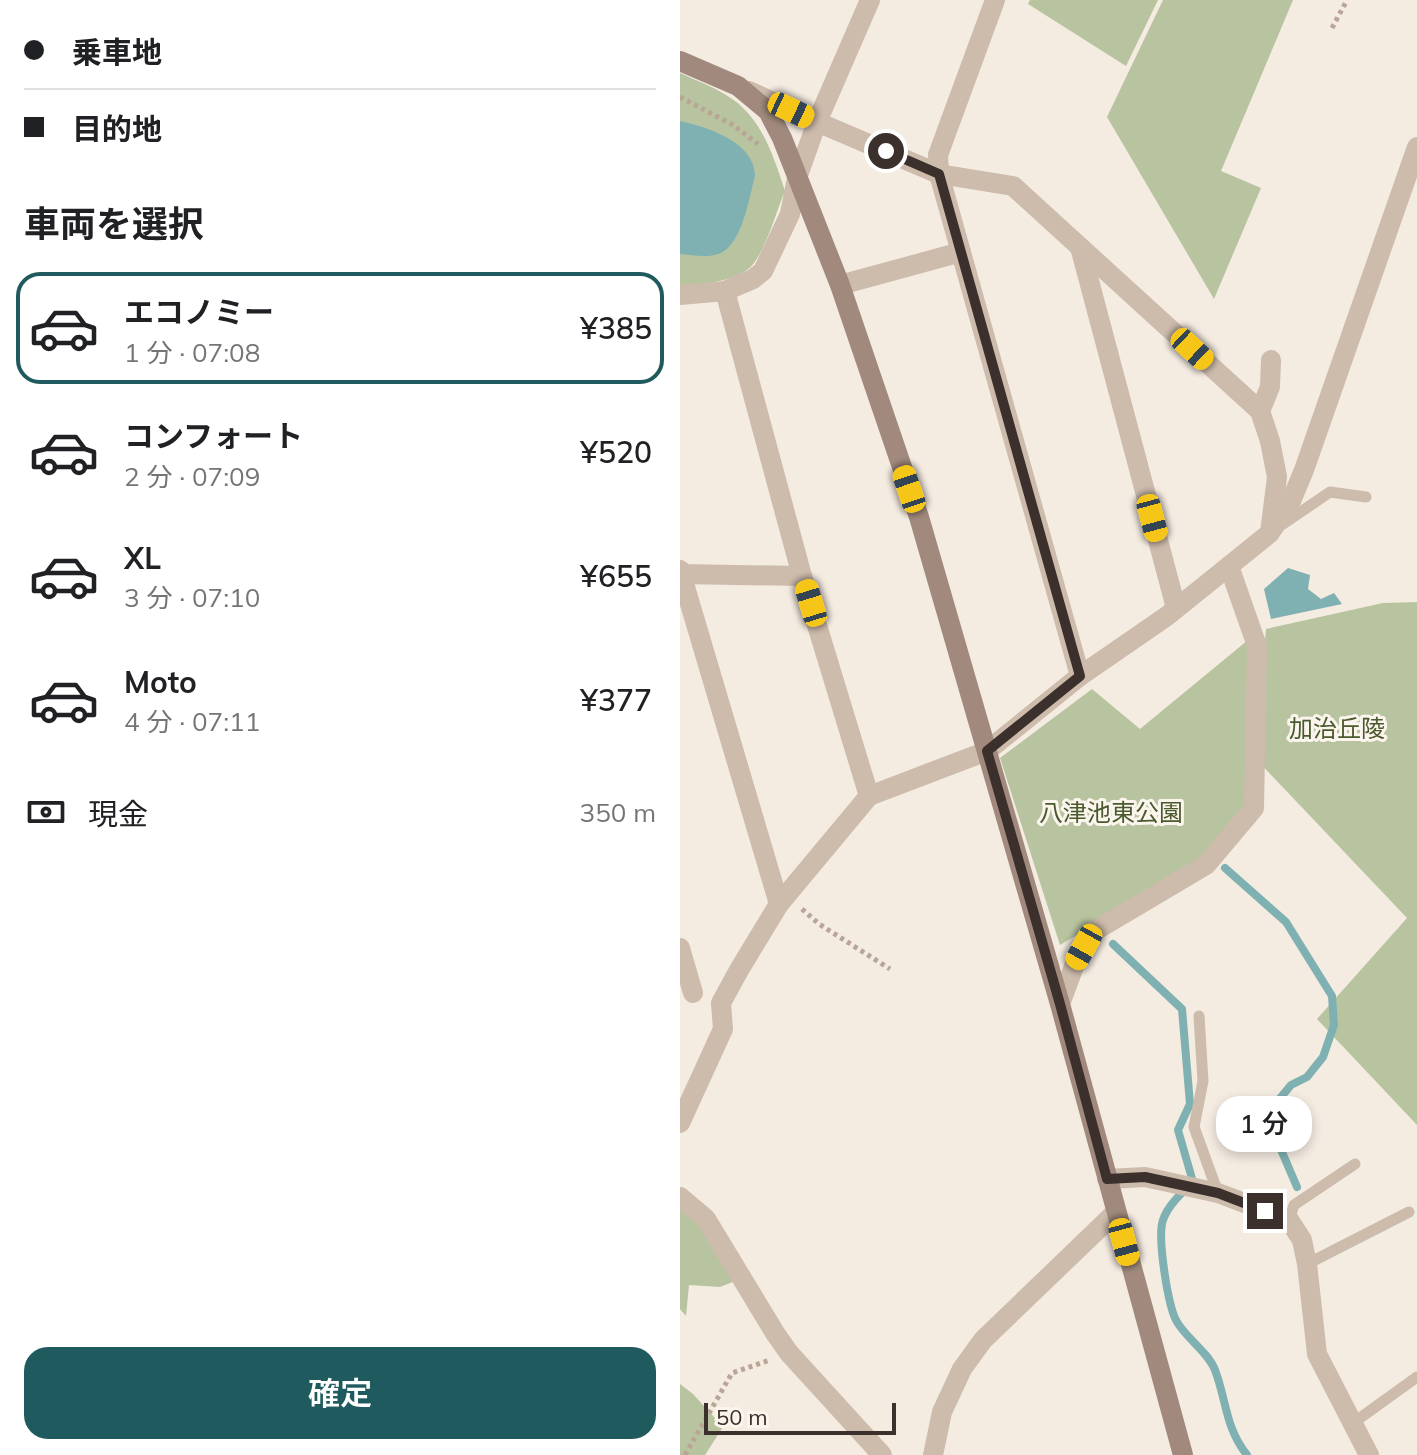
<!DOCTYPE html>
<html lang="ja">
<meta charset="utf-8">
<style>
:root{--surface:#fff;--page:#f6f6f6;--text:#202124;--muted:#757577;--line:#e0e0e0;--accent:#1f5a5e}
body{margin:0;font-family:Mulish,"Noto Sans JP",sans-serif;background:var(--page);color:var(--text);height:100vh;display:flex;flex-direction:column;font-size:30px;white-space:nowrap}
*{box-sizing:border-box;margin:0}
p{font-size:26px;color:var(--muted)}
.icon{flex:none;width:44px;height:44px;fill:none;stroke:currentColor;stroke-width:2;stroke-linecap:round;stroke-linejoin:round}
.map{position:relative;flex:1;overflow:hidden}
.sheet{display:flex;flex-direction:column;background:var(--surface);width:680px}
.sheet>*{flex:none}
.banner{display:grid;align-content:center;height:176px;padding:0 24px;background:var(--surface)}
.scale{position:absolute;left:24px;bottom:20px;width:192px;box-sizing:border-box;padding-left:8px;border:4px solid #3b302b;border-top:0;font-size:22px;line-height:28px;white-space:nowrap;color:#3b302b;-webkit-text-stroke:6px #fbf5ee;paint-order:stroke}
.end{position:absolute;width:36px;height:36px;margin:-18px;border:10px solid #3b302b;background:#fff;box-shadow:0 0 0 4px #fff}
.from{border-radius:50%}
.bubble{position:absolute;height:56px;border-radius:24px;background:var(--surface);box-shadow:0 4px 12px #0003;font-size:26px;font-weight:600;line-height:56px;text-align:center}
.car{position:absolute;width:24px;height:48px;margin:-24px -12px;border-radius:10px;box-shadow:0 0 6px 2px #0007;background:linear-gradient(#f5c518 24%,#345 0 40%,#f5c518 0 76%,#345 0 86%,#f5c518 0)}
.banner b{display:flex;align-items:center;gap:28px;height:76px;font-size:30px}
.banner b+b{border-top:2px solid var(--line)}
.banner i{width:20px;height:20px;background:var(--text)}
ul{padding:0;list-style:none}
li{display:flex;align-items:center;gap:24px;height:112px;margin:0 16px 12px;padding:0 8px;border:4px solid transparent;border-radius:24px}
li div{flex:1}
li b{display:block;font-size:30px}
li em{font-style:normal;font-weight:600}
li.active{border-color:var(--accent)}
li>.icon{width:72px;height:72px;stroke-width:1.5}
h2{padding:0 24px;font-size:36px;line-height:96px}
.pay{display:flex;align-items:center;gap:20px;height:88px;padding:0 24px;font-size:30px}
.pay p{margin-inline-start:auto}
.action{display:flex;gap:16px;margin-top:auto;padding:16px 24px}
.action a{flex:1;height:92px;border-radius:24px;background:var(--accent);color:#fff;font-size:32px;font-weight:600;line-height:92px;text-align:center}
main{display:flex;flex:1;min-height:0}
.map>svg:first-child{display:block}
</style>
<main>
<section class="sheet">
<div class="banner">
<b><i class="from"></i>乗車地</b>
<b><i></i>目的地</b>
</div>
<h2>車両を選択</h2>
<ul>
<li class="active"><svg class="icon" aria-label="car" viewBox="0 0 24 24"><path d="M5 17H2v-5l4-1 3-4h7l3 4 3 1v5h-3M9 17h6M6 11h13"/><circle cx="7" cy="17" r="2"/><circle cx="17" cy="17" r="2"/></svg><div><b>エコノミー</b><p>1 分 · 07:08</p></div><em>¥385</em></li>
<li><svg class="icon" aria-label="car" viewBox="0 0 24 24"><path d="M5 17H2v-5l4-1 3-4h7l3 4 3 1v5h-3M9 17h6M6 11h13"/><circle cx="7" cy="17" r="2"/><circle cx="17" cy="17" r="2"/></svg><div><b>コンフォート</b><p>2 分 · 07:09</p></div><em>¥520</em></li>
<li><svg class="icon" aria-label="car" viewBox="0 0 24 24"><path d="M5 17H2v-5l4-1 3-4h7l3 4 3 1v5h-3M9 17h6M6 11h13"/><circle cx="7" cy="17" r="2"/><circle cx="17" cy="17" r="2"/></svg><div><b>XL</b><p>3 分 · 07:10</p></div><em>¥655</em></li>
<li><svg class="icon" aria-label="car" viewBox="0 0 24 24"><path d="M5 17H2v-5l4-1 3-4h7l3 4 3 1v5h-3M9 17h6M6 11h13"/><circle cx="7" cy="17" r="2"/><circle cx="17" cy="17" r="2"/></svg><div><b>Moto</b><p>4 分 · 07:11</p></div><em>¥377</em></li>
</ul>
<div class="pay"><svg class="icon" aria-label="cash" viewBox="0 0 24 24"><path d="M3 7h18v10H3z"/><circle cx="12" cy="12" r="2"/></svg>現金<p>350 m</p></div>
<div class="action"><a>確定</a></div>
</section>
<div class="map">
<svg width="737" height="1455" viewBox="0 0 737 1455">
<rect width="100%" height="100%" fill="#f4ebe1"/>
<g fill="#b8c4a0">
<polygon points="350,0 478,0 446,66 348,4"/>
<polygon points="483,0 613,0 541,171 581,188 534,299 427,117"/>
<path d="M 0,73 C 15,80 32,86 46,95 C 81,115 93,155 105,191 C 96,211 84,258 67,270 C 50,282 20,284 0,289 Z"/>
<polygon points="737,602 737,1125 637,1019 727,918 575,758 586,629 703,603"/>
<polygon points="568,640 567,807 522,861 380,945 320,758 412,689 460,729"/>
<polygon points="0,1200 23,1217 58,1280 40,1287 9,1285 6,1316 0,1309"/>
<polygon points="0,1384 13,1394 43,1427 25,1455 0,1455"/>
</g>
<g fill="#7fb0b2">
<path d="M 0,121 C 27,127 75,142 75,176 C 69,197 62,247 38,254 C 28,258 11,255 0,254 Z"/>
<polygon points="608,568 630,575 628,589 641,599 654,593 662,604 591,619 584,589"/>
</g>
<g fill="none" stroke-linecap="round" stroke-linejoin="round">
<g stroke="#7fb0b2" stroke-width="8">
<polyline points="545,868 606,922 652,996 654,1025 643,1057 627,1077 611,1085 593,1107 592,1124 596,1138 617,1187"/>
<path d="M 433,944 L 502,1009 L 510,1104 L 498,1130 L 513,1182 C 502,1193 488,1205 483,1220 C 477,1237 488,1307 497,1322 C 507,1339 528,1352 535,1370 C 547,1402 545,1427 567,1455"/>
</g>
<g stroke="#b9a596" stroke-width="5" stroke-dasharray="4 4" stroke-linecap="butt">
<polyline points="652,28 667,0"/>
<polyline points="0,97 53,125 78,144"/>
<polyline points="122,909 139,924 210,969"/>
<polyline points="5,1455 52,1373 90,1360"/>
</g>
<g stroke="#cdbbac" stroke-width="11">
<polyline points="603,524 650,492 686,497"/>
<polyline points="519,1016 523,1081 514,1127 538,1193"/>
<polyline points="609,1220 614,1205 675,1164"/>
<polyline points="627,1264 729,1212"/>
<polyline points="673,1423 737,1377"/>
</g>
<g stroke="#cdbbac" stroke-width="20">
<polyline points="315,0 258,155 259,174 400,676"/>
<polyline points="400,247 496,608"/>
<polyline points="160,285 281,252"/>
<polyline points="45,291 122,576 189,796"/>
<polyline points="0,295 45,291 73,279 83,271 110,214 117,178 137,122 190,0"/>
<polyline points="580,411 590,387 591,360"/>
<polyline points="591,531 609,506 624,470 737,147"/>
<polyline points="0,570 99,904"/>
<polyline points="0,574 122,576"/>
<polyline points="0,948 13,993"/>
<polyline points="380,1004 396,961 413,932 526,865 574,808 577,646 549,566"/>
<polyline points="0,1123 43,1029 41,1003 59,970 99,904 189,796 307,751 400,676 487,616 590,533 597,477 590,441 580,411 333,186 259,174 137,122 69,91"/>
<polyline points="427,1179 465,1177 538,1193 609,1220 622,1240 627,1264 637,1354 689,1455"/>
<polyline points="0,1197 26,1219 95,1333 109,1353 202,1455"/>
<polyline points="253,1455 262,1412 282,1369 303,1340 436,1212"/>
</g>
<polyline stroke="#a18a7d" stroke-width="20" points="0,61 58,86 88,111 102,138 160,285 239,517 380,1004 503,1455"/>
</g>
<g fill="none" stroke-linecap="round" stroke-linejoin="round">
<polyline stroke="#3b302b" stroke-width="10" points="206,151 259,174 400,676 307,751 380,1004 427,1179 465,1177 538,1193 585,1211"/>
</g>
<g text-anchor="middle" stroke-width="6" stroke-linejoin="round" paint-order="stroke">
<g font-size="24" fill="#4a5a2e" stroke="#fbf5ee">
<text x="657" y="737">加治丘陵</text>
<text x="431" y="821">八津池東公園</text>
</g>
</g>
</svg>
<div class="scale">50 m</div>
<i class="end from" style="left:206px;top:151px"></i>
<i class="end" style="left:585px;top:1211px"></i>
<div class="bubble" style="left:536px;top:1096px;width:96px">1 分</div>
<i class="car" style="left:111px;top:110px;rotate:115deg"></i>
<i class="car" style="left:512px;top:349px;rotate:133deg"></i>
<i class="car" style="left:229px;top:489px;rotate:341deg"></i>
<i class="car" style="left:472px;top:518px;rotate:165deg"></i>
<i class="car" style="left:131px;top:603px;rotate:343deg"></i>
<i class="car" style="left:404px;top:947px;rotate:209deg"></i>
<i class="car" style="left:444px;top:1242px;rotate:165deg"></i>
</div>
</main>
